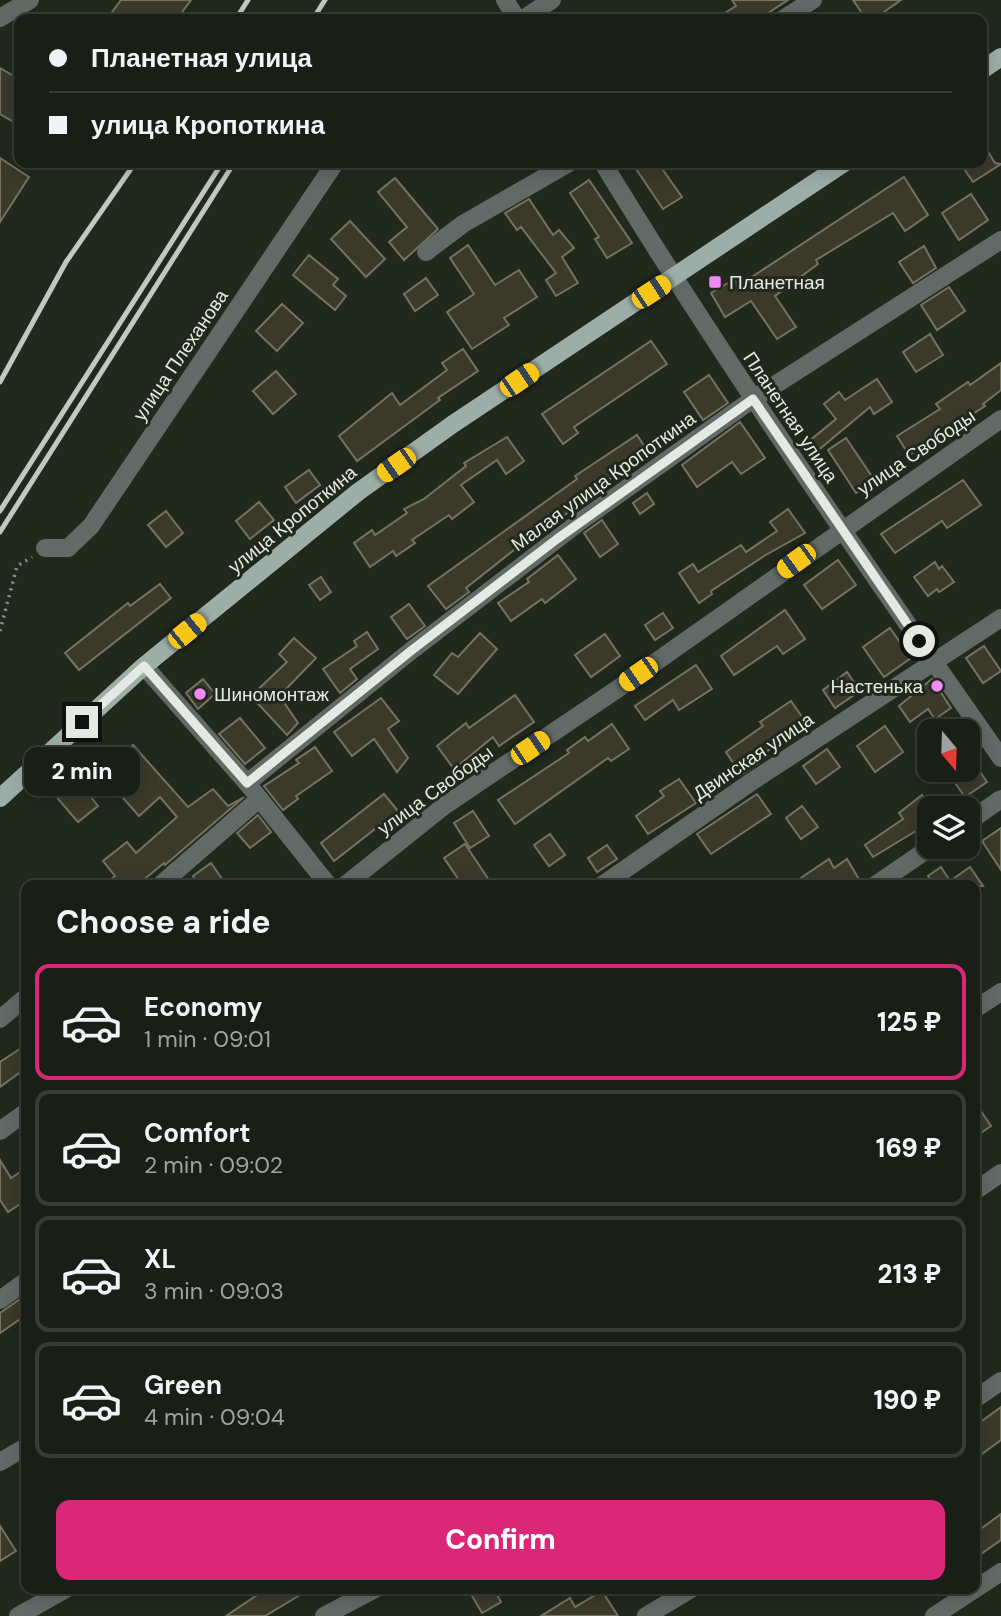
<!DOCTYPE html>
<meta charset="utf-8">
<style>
:root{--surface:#191f16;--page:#262c23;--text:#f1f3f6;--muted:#9fa2a1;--line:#373d35;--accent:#db2777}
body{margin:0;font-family:"DM Sans",sans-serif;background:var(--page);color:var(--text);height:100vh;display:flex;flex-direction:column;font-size:26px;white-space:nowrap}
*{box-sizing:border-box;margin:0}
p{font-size:23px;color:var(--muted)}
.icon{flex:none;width:38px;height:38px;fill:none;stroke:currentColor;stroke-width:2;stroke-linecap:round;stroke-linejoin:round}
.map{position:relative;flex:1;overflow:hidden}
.sheet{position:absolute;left:21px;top:880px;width:959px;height:714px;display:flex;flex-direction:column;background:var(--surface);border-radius:14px;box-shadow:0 4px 18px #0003,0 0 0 2px var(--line)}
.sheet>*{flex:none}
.guide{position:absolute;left:14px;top:14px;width:973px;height:154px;border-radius:14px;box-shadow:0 4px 18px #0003,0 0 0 2px var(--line);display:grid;align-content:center;height:154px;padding:0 35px;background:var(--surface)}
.needle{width:46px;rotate:161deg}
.buttons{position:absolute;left:917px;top:719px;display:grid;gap:14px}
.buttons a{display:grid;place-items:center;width:63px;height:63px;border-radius:14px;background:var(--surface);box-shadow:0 4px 18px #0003,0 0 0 2px var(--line);font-size:35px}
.end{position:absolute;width:32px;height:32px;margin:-16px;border:9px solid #e4eae2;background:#111;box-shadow:0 0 0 4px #111}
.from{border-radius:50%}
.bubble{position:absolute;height:49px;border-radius:14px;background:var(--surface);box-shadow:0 4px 18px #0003,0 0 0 2px var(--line);font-size:23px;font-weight:800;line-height:49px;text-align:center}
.car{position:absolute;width:21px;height:42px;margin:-21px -10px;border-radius:9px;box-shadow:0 0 5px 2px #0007;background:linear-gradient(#f5c518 24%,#345 0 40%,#f5c518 0 76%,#345 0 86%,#f5c518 0)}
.guide b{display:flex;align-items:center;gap:24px;height:66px;font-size:26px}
.guide b+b{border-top:2px solid var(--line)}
.guide i{width:18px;height:18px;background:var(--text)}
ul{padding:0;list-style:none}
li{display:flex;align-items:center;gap:21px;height:116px;margin:0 14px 10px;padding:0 21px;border:4px solid var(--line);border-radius:14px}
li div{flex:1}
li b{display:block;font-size:26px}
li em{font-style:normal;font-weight:800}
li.selected{border-color:var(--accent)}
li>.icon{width:63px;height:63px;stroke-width:1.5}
h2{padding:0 35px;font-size:32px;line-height:84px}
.action{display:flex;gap:14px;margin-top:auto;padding:14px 35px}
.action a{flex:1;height:80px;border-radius:14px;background:var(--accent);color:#fff;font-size:28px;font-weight:800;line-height:80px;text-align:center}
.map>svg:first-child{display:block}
</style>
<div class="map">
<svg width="1001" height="1616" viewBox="0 0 1001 1616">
<rect width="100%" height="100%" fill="#21291d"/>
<g fill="#3b392a" stroke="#747361" stroke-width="2">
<polygon points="121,0 191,0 177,19 107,19"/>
<polygon points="732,0 788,0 759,19 715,19 736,6"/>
<polygon points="853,0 901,0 874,19 866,19"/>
<polygon points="0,68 19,79 19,125 0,114"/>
<polygon points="982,142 995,163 1001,164 973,182 960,163 982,163"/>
<polygon points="0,158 29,177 0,222"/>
<polygon points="632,163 658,163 682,197 663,209"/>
<polygon points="904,177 928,215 905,231 893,213 816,260 818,264 775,296 796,327 777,339 751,301 725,317 711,293 735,279 738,286"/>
<polygon points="395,178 438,229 404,260 389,242 407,227 378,192"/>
<polygon points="589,180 632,243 607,258 595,239 599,237 570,193"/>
<polygon points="971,194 988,220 959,240 942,213"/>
<polygon points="529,199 553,235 559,230 574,248 562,257 578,283 556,296 546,280 556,273 521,227 517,230 505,213"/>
<polygon points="350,221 385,259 366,277 331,239"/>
<polygon points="468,245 495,285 519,270 537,297 504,318 509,325 472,349 447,312 474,294 450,258"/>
<polygon points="924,246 936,268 913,283 899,262"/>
<polygon points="309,255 338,279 333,285 346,296 335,310 293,275"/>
<polygon points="426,278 438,295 415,311 404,294"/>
<polygon points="949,287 965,311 937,330 921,305"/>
<polygon points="282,304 303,323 277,351 256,331"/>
<polygon points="930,334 943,355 916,372 903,352"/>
<polygon points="651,341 667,364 574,427 578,433 563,444 542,414"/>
<polygon points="463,349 478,371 438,398 440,400 357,461 339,436 392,393 400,405 447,370 442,363"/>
<polygon points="1001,363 1001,390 983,404 985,406 909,455 897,436 940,409 936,404 968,382 970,385"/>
<polygon points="276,371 296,394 273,414 253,391"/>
<polygon points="709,375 728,403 703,420 684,392"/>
<polygon points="877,379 892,402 874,414 870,407 816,452 808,442 836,419 824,404 839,392 845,400"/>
<polygon points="740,422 765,458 741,474 732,462 697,487 682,465"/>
<polygon points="637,435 649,453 573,504 576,507 519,546 466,588 469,592 446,609 428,586 577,479 575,476"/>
<polygon points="507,437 524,461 506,474 497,460 461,485 474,502 452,519 449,515 412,540 415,543 396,556 393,551 370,567 354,543 372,530 375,535 407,513 404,509 424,499 466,466 464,463"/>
<polygon points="846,438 875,481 856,493 828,450"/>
<polygon points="309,470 320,485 296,503 285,487"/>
<polygon points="963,480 981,505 947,528 942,521 895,553 881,534"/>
<polygon points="647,493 654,504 640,514 633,503"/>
<polygon points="259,502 274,520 250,539 236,521"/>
<polygon points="788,509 805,533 764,556 711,591 712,594 699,603 679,573 693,564 698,572 741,545 746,552 777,531 770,522"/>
<polygon points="166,511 183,533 166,547 148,525"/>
<polygon points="602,520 618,544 600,557 584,533"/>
<polygon points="558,555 576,579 545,603 542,599 511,621 498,603 529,582 527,579"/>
<polygon points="838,560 856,585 822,609 804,585"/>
<polygon points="935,562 939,569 942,566 954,582 939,592 937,589 928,596 914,577"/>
<polygon points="321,577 331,592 320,600 309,585"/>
<polygon points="160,584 171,598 79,670 65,653 128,603 130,606"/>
<polygon points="409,604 425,626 407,639 391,617"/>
<polygon points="785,610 805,639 783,654 777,646 734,675 721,656"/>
<polygon points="663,613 673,628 655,640 645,625"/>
<polygon points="890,628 911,658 884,677 863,647"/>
<polygon points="367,632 378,649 350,669 357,679 340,693 323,669 357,646 354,641"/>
<polygon points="480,633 497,649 458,694 434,675 452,653 458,657"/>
<polygon points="605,634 620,656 591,677 575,655"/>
<polygon points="294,638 316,658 285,690 290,696 283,701 298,723 287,735 251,696 287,662 279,654"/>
<polygon points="984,646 1001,671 983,683 966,658"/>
<polygon points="696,665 712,689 679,710 673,700 645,720 635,706"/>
<polygon points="847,672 860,691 835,708 823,690"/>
<polygon points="203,679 215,694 198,709 186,693"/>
<polygon points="932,679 951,708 935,719 928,709 910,722 899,706"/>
<polygon points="515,695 534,722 499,746 493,737 454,769 437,746 466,723 469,728"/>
<polygon points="381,698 399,721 388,729 408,758 397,772 374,739 352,756 334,732"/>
<polygon points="791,701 807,724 757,758 760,762 741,775 726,752 763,726 760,722"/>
<polygon points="240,718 265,748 245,764 219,734"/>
<polygon points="612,724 629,749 611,761 608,758 515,824 498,800 569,753 567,750 585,737 588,741"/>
<polygon points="885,726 903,752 875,772 857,746"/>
<polygon points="133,745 188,807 213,789 228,806 244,797 165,865 164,863 136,886 104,886 115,876 103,861 127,842 136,853 177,817 160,797 139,816 101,773"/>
<polygon points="315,747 332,771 296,796 298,799 283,810 264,786 299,763 296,760"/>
<polygon points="827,749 840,767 816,784 803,766"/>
<polygon points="973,762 987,782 965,797 951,777 968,770"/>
<polygon points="679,779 696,803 648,834 636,816 664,796 660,791"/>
<polygon points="79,782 98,806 78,822 58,799"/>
<polygon points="384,794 398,811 334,861 321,843"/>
<polygon points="757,794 771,814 711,854 697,834"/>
<polygon points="922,795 929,805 929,823 873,857 865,845 903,819 899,813"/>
<polygon points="802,806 818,827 801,839 786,818"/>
<polygon points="473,811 489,836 470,848 454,823"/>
<polygon points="258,815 271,832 250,848 237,833"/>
<polygon points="1001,828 1001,870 982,841"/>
<polygon points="550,834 565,855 549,866 534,845"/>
<polygon points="465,844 493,886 463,886 444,858"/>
<polygon points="607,845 617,859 597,872 588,858"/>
<polygon points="829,859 834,868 847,859 863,886 847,886 844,880 835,886 789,886"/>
<polygon points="211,863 227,886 199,886 193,876"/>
<polygon points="941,867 950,881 970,867 983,886 934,886 928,876"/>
<polygon points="26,1045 26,1068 0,1087 0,1062"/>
<polygon points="975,1102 991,1126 975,1137"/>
<polygon points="0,1160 11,1178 26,1168 26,1200 8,1212 0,1200"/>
<polygon points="26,1295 26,1315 0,1333 0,1313"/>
<polygon points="1001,1407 1001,1440 975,1459 975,1426"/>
<polygon points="1001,1514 1001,1540 975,1558 975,1533"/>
<polygon points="0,1526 16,1551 0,1561"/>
<polygon points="266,1589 310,1589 265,1616 226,1616"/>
<polygon points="468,1589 494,1589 501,1602 482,1613"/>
<polygon points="602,1591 618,1616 541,1616 570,1598 575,1607"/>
</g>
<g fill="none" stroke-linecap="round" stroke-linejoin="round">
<polyline stroke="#8a9187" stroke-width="3.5" stroke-dasharray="2 5" stroke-linecap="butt" points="0,631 17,566 32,557"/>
<g stroke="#626a67" stroke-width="18">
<polyline points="505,0 517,19"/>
<polyline points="0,18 30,0"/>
<polyline points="523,19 552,0"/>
<polyline points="783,19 813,0"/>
<path d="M 603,163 C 727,367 864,562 1001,758"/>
<polyline points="426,252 463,224 569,163"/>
<polyline points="45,548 68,548 91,526 335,163"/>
<polyline points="144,666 247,783 329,886"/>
<polyline points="247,783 412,650 578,523 753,399 1001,240"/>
<polyline points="968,822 1001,799"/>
<polyline points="159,886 259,799"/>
<polyline points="344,886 444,806 616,690 1001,419"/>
<polyline points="601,886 751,782 1001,618"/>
<polyline points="874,886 931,847"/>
<polyline points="975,1009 1001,992"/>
<polyline points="0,1019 26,997"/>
<polyline points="0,1131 26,1112"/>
<polyline points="975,1191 1001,1173"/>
<polyline points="0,1300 26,1281"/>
<polyline points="975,1399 1001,1381"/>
<polyline points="0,1462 26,1447"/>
<polyline points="18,1616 66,1589"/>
<polyline points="324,1616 375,1589"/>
<polyline points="646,1616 691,1589"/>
<polyline points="934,1616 1001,1572"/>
</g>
<g stroke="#9daea8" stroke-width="18">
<polyline points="982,70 1001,57"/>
<polyline points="0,798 144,666 358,492 453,424 844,163"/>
</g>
<g stroke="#c1c8bf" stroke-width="5">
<polyline points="236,19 248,0"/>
<polyline points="313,19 325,0"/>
<polyline points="0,382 66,262 135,163"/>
<polyline points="0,511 222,163"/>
<polyline points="0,532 234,163"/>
</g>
</g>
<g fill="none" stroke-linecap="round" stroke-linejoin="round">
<polyline stroke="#e4eae2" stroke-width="9" points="82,722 144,666 247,783 412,650 557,539 753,399 919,641"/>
</g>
<g fill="#f28af3" stroke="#21291d" stroke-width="2.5">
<rect x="708" y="275" width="14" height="14" rx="3.5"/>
<circle cx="937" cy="686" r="7"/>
<circle cx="200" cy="694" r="7"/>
</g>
<g text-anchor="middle" stroke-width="6" stroke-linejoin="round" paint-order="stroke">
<g font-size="19" fill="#e4eae2" stroke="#21291d" text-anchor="start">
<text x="729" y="289">Планетная</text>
<text x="923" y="693" text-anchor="end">Настенька</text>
<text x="214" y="701">Шиномонтаж</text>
</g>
<g font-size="19" fill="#e4eae2" stroke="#21291d">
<text transform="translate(180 355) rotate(-56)" y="7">улица Плеханова</text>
<text transform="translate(791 417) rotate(56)" y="7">Планетная улица</text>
<text transform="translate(916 452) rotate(-34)" y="7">улица Свободы</text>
<text transform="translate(603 481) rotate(-36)" y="7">Малая улица Кропоткина</text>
<text transform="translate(292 519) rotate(-39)" y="7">улица Кропоткина</text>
<text transform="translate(753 756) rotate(-34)" y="7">Двинская улица</text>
<text transform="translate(435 790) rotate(-36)" y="7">улица Свободы</text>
</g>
</g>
</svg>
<div class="buttons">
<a><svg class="needle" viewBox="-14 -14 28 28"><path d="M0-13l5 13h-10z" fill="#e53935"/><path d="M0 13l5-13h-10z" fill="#9fa2a1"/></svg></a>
<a><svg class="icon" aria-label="layers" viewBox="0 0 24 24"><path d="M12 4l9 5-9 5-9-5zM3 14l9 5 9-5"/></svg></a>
</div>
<i class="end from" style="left:919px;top:641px"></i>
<i class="end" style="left:82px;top:722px"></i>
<div class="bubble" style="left:24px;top:747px;width:116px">2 min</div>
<i class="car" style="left:651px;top:292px;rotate:57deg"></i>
<i class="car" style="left:519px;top:380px;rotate:56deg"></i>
<i class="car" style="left:396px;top:465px;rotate:235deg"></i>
<i class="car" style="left:796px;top:561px;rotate:234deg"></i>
<i class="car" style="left:187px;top:631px;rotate:51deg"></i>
<i class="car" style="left:638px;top:674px;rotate:235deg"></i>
<i class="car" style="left:530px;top:748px;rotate:56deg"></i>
<div class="guide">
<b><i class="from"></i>Планетная улица</b>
<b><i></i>улица Кропоткина</b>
</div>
<section class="sheet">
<h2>Choose a ride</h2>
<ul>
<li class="selected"><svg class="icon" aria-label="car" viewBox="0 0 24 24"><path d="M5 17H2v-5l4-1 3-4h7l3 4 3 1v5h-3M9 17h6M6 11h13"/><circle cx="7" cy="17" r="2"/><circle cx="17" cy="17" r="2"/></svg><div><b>Economy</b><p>1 min · 09:01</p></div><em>125 ₽</em></li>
<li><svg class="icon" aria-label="car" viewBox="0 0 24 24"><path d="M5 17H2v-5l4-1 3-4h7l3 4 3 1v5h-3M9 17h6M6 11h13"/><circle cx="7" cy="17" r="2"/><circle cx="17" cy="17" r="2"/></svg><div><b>Comfort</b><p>2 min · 09:02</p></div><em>169 ₽</em></li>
<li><svg class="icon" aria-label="car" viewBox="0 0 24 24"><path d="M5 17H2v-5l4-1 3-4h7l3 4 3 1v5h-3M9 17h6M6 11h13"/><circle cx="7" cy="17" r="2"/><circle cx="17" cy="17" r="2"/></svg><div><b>XL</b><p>3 min · 09:03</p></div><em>213 ₽</em></li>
<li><svg class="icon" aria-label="car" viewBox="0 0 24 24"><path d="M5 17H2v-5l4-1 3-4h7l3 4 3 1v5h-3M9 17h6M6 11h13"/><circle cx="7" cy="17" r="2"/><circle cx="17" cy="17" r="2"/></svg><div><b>Green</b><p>4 min · 09:04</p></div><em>190 ₽</em></li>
</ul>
<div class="action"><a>Confirm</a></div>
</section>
</div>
